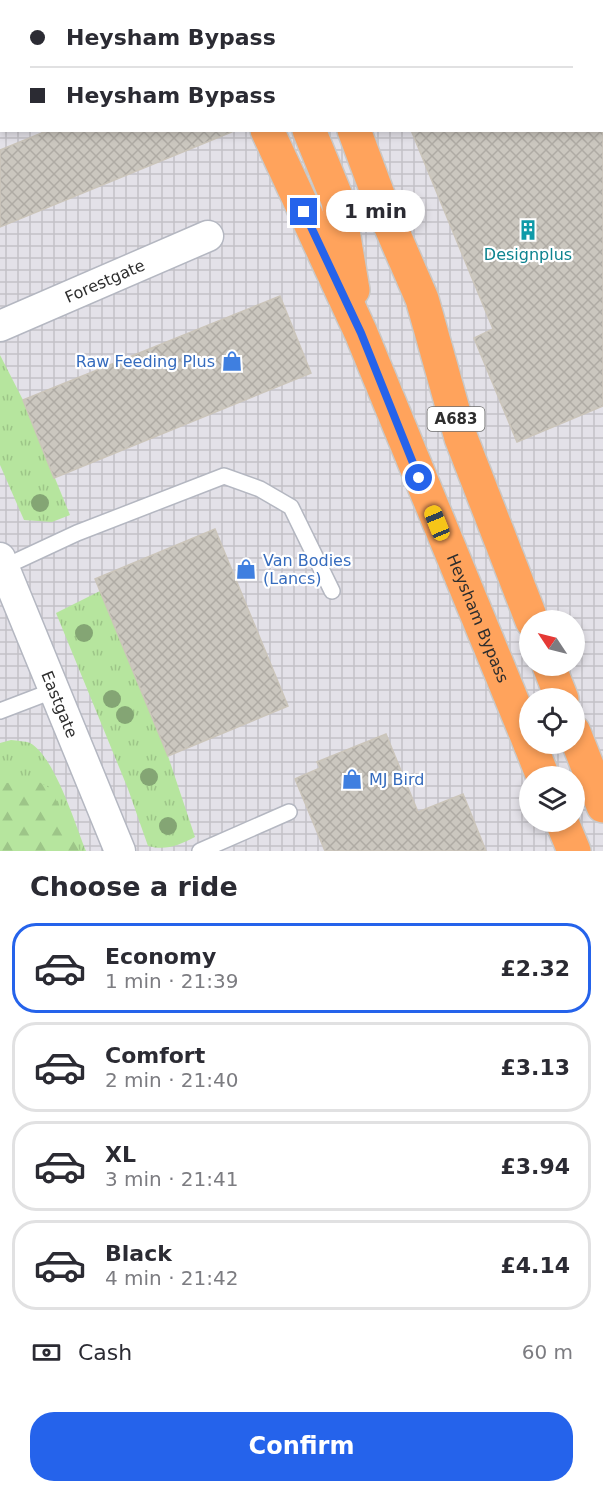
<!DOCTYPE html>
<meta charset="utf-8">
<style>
:root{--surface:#fff;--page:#f2f2f3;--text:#2b2b33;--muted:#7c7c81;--line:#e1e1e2;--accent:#2563eb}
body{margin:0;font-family:"DejaVu Sans",sans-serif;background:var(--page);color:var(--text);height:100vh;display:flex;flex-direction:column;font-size:22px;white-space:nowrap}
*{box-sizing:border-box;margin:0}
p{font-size:20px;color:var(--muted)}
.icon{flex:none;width:33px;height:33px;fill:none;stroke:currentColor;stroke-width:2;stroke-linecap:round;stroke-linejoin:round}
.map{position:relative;height:851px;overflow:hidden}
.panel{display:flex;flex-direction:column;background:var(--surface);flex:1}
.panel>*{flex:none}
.top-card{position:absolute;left:0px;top:0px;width:603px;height:132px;box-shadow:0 3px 9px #0003;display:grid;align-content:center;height:132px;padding:0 30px;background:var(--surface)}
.needle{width:39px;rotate:305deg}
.tools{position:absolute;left:519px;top:610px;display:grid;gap:12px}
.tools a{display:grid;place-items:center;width:66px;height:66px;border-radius:50%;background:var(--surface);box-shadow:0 3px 9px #0003;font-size:30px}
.end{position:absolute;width:27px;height:27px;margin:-14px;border:8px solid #2563eb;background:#fff;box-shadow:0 0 0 3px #fff}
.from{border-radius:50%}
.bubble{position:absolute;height:42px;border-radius:21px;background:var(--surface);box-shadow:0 3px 9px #0003;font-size:20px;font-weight:700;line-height:42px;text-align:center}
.car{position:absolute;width:18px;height:36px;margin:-18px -9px;border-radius:8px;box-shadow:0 0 4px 2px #0007;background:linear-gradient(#f5c518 24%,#345 0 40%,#f5c518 0 76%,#345 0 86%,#f5c518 0)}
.top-card b{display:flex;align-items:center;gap:21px;height:57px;font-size:22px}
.top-card b+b{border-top:2px solid var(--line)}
.top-card i{width:15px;height:15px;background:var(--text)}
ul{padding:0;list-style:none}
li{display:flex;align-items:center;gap:18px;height:90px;margin:0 12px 9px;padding:0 18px;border:3px solid var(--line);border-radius:24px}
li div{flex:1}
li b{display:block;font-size:22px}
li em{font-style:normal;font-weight:700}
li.active{border-color:var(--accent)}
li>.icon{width:54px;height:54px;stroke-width:1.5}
h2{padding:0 30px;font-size:27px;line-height:72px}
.pay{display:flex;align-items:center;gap:15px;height:66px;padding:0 30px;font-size:22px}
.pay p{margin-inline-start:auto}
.action{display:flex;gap:12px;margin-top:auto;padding:12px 30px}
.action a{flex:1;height:69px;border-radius:24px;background:var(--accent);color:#fff;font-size:24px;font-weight:700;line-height:69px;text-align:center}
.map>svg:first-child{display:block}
</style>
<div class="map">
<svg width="603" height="851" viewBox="0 0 603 851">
<defs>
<pattern id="industrial-grid" width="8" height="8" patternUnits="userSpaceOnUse" patternTransform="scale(1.5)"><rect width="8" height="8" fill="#e3e1e8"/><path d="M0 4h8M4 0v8" fill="none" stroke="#c3c1c7"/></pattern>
<pattern id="grass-tufts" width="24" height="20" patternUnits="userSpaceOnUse" patternTransform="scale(1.5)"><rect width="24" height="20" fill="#b6e59e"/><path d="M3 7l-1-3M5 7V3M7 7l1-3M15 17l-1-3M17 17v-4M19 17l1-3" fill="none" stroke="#9dc588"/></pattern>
<pattern id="forest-firs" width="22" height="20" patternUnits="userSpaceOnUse" patternTransform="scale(1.5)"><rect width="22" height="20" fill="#b6e59e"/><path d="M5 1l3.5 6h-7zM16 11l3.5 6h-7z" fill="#9dc588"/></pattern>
<pattern id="building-cross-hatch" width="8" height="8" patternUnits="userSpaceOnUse" patternTransform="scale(1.5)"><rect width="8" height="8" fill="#cbc7bf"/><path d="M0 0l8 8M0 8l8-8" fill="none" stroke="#afaba4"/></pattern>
</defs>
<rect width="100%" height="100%" fill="#efe9e1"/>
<path fill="url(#industrial-grid)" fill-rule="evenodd" d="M 0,0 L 603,0 L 603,851 L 0,851 ZM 2,2 L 602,2 L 602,130 L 2,130 ZM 530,621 L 574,621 L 574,666 L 530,666 ZM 530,699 L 574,699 L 574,744 L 530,744 ZM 530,777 L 574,777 L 574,822 L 530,822 Z"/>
<g fill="url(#grass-tufts)">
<polygon points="0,355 23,400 70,515 52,522 24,520 0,465"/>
<path d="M 100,591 L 168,756 L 195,837 C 179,845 166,851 148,846 L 128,789 L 56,613 Z"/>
<path d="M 11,740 C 17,741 25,741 30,743 C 55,757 75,824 86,851 L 0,851 L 0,743 Z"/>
</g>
<polygon fill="url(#forest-firs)" points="34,779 51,789 80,851 0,851 0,784"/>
<g fill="url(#building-cross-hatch)" stroke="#cbc5ba" stroke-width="1.5">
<polygon points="49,130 234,130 234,131 0,227 0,150"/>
<polygon points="411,130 603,130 603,406 517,442 474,338 493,329"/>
<polygon points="280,296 311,373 54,478 23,400"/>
<polygon points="215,529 288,706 168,756 95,579"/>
<polygon points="386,734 418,812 463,794 486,851 325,851 295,779 320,768 317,762"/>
</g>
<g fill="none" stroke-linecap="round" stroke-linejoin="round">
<g stroke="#b4b7c1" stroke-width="18">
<g id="lane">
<polyline points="0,10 2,13"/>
<polyline points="4,567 77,533 224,476 260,489 291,507 332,591"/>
<polyline points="0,711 55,690"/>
<polyline points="200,851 289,812"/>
</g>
</g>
<g stroke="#b4b7c1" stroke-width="33">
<g id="street">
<polyline points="155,2 157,0"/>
<polyline points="0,73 2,72"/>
<path id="s1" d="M 0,326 L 208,236"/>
<path id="s2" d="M 0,558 L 120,851"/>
</g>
</g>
<g stroke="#c9c9c9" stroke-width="36">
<g id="highway">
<polyline points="215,0 216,2"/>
<polyline points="258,0 258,2"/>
<polyline points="305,0 305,2"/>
<path id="s3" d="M 267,130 L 361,333 L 530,744"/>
<polyline points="309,130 338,201 353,290"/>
<polyline points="354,130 386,216 422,299 461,438 532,621"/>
<polyline points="549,666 562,699"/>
<polyline points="574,732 603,806"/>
<polyline points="530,744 543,777"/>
<polyline points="562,822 574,851"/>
</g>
</g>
<use href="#lane" stroke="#fff" stroke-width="15"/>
<use href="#street" stroke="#fff" stroke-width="30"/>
<use href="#highway" stroke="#ffa35c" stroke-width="33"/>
</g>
<g fill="#84a574">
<circle cx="40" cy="503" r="9"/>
<circle cx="84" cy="633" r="9"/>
<circle cx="112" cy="699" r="9"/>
<circle cx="125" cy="715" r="9"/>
<circle cx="149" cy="777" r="9"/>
<circle cx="168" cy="826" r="9"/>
</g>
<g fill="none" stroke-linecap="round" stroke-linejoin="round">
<polyline stroke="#2563eb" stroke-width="8" points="304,212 361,333 419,478"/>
</g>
<defs>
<g id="building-bare" transform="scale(1.62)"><path d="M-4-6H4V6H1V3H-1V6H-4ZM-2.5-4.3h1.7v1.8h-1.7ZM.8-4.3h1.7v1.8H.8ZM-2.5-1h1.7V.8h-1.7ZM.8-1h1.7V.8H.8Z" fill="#0f9aa8" stroke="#fff" stroke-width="2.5" paint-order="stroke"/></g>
<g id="shop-bare" transform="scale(1.62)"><path d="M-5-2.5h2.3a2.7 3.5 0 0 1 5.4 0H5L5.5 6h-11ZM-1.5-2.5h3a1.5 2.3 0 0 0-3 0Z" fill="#3f7fe0" stroke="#fff" stroke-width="2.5" paint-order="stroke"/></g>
</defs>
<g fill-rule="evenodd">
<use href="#building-bare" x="528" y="230"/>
<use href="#shop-bare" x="232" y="361"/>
<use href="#shop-bare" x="246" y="569"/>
<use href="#shop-bare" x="352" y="779"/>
</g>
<g text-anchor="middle" stroke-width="4.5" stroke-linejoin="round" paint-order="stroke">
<rect fill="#fff" stroke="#6d6d6d" stroke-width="1.5" x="427.5" y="407" width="57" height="24" rx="4.5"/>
<g font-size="15" font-weight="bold" fill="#2e2e2e">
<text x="456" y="424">A683</text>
</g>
<g font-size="16" fill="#0d838f" stroke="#fff">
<text x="528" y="260">Designplus</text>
</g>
<g font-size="16" fill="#2e2e2e" stroke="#fff">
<text dy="6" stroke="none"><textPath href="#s1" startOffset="114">Forestgate</textPath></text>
<text dy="6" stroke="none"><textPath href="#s3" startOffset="532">Heysham Bypass</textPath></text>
<text dy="6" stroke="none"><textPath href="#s2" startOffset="158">Eastgate</textPath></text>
</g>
<g font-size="16" fill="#366cbe" stroke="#fff" text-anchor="start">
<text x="215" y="367" text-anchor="end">Raw Feeding Plus</text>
<text x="263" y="566">Van Bodies<tspan x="263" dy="18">(Lancs)</tspan></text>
<text x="369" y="785">MJ Bird</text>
</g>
</g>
</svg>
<div class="tools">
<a><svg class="needle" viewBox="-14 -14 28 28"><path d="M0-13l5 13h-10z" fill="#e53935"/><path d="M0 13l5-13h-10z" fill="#7c7c81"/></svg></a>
<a><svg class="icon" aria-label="locate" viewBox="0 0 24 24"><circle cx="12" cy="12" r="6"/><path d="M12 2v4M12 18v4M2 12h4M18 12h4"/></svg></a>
<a><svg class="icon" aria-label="layers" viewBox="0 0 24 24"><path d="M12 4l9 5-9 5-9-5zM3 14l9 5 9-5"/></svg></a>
</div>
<i class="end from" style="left:419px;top:478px"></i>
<i class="end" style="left:304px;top:212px"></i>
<div class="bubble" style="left:326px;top:190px;width:99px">1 min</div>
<i class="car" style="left:437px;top:523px;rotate:338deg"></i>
<div class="top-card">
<b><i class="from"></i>Heysham Bypass</b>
<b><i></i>Heysham Bypass</b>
</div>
</div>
<section class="panel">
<h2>Choose a ride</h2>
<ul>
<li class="active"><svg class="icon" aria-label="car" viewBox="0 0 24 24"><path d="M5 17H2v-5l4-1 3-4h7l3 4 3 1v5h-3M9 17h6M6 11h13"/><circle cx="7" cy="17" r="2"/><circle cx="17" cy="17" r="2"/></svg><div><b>Economy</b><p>1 min · 21:39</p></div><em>£2.32</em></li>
<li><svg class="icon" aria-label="car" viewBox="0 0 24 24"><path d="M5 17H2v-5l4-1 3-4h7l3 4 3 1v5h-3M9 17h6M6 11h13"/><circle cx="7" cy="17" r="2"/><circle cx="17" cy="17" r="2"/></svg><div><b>Comfort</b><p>2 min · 21:40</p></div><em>£3.13</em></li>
<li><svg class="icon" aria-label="car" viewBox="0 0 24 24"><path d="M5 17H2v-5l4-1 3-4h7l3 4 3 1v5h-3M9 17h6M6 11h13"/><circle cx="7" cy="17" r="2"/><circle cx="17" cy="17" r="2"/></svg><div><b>XL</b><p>3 min · 21:41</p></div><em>£3.94</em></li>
<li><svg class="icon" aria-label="car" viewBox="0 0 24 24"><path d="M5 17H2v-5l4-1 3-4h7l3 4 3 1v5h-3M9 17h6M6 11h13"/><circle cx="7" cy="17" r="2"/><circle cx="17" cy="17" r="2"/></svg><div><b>Black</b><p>4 min · 21:42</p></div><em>£4.14</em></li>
</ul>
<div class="pay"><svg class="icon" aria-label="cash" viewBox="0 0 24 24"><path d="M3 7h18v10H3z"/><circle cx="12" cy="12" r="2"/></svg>Cash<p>60 m</p></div>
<div class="action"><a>Confirm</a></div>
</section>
